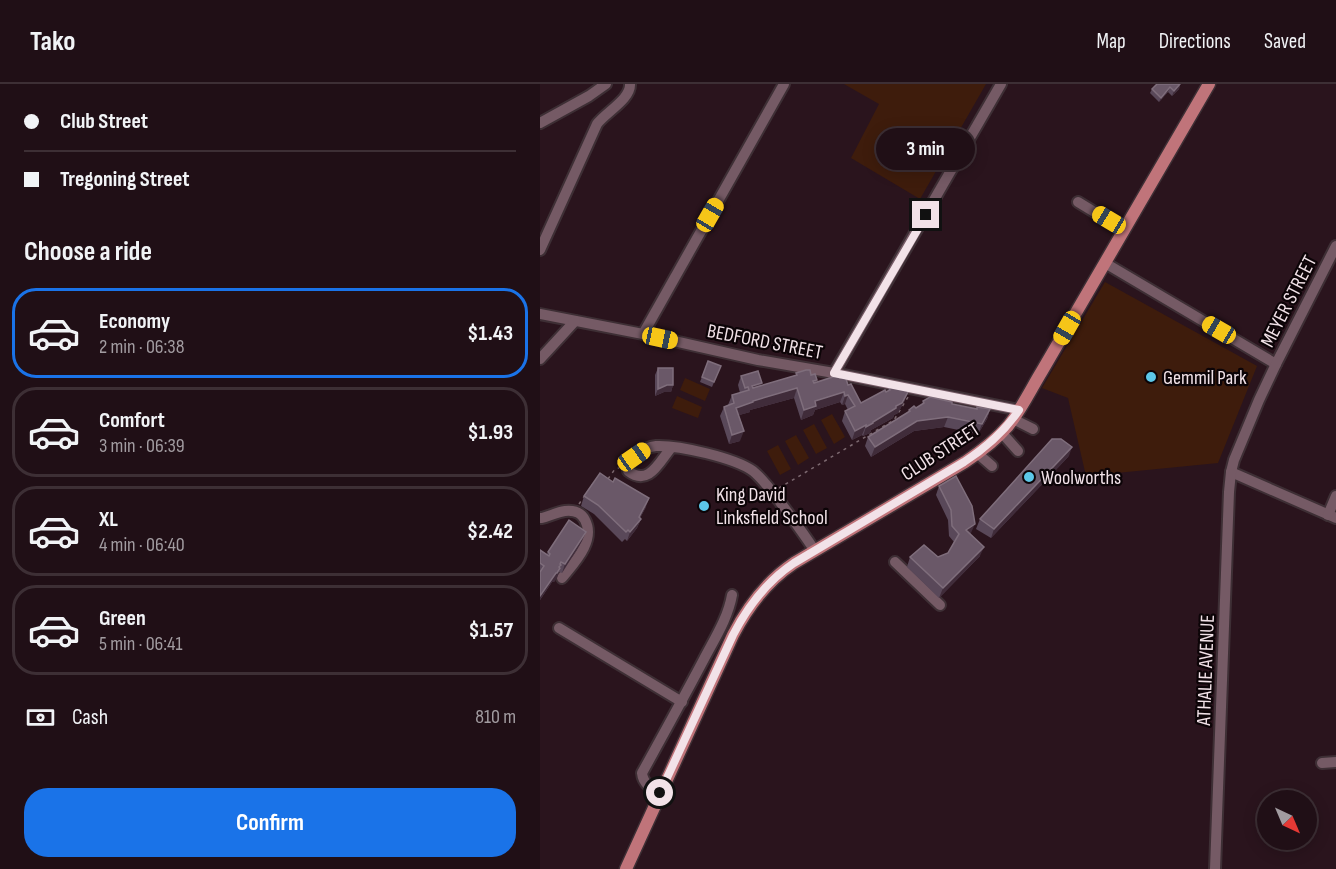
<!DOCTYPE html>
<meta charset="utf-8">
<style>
:root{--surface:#200f16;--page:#28181f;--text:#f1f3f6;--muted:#a29ca1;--line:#3d2f35;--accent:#1a73e8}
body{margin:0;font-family:"Sofia Sans Condensed",sans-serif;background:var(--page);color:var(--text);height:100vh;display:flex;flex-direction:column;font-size:22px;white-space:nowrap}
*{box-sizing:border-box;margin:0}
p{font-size:20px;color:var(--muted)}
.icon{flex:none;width:33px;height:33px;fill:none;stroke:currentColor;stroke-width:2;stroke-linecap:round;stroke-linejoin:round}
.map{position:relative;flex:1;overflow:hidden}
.panel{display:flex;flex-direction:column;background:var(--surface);width:540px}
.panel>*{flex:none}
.top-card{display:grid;align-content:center;height:132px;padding:0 24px;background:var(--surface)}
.needle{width:39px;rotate:136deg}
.buttons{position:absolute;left:717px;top:706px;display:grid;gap:12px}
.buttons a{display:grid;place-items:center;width:60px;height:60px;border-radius:50%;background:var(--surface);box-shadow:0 3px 15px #0003,0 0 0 2px var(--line);font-size:30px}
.end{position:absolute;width:27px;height:27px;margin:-14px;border:8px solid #f2e2e8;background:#111;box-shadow:0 0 0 3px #111}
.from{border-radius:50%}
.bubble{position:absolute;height:42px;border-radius:21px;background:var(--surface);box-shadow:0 3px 15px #0003,0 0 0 2px var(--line);font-size:20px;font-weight:700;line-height:42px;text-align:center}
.car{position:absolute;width:18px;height:36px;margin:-18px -9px;border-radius:8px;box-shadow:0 0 4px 2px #0007;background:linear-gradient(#f5c518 24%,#345 0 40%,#f5c518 0 76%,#345 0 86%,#f5c518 0)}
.top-card b{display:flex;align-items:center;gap:21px;height:57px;font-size:22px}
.top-card b+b{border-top:2px solid var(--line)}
.top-card i{width:15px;height:15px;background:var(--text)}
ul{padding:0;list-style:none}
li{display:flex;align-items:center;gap:18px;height:90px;margin:0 12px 9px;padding:0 12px;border:3px solid var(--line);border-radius:24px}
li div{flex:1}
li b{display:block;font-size:22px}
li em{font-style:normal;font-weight:700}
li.current{border-color:var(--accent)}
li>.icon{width:54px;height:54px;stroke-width:1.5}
h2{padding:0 24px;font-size:27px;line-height:72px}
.pay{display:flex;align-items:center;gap:15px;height:66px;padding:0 24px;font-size:22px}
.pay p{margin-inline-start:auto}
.action{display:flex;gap:12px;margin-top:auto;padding:12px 24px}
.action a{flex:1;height:69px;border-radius:24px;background:var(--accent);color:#fff;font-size:24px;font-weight:700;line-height:69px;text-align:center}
header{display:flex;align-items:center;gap:36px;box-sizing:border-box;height:84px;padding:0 30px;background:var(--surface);border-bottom:2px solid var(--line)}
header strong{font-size:28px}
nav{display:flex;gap:33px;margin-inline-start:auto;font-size:21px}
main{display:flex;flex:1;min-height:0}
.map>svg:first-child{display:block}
</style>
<header>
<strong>Tako</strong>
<nav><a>Map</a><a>Directions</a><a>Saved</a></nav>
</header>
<main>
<section class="panel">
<div class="top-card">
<b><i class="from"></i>Club Street</b>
<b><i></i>Tregoning Street</b>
</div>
<h2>Choose a ride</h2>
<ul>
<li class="current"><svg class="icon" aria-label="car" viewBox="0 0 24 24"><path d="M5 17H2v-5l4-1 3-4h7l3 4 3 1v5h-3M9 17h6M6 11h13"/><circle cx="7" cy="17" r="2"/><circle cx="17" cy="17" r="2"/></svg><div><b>Economy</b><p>2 min · 06:38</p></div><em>$1.43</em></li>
<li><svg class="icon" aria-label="car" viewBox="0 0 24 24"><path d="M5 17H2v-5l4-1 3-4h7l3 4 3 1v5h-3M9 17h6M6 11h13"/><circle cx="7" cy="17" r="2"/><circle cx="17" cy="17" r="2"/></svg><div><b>Comfort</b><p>3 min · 06:39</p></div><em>$1.93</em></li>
<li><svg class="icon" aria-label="car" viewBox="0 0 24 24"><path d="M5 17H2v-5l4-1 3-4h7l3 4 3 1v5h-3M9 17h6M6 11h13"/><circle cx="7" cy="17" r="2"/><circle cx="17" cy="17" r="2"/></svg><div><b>XL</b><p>4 min · 06:40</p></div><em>$2.42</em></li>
<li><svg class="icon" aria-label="car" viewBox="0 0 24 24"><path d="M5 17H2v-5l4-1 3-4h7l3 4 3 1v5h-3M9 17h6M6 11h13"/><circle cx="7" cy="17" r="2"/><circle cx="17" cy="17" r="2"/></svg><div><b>Green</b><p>5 min · 06:41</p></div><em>$1.57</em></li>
</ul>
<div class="pay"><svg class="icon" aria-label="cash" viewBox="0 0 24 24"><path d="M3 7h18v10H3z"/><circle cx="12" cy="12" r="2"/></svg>Cash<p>810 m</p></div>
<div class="action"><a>Confirm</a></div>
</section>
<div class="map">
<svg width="796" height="785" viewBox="0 0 796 785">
<rect width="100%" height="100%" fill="#2a141d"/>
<g fill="#3e1c0c">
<polygon points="304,0 446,0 380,115 311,74 339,20"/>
<polygon points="565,198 717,282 678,379 546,392 528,314 502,304"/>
<polygon points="145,294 170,305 165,317 140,306"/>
<polygon points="137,312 162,323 158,334 132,324"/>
<polygon points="292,330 305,353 294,360 281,336"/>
<polygon points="274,340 287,364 276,370 263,346"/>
<polygon points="256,351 269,374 258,381 245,357"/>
<polygon points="238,361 251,385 240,391 227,367"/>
</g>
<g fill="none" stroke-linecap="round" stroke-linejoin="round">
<g stroke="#3e2f35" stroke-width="14">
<g id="minor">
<polyline points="0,39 49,12 66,0"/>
<polyline points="538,118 584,146"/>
<path d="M 0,166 L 57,40 C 66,28 91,15 90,0"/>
<polyline points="565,179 736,280"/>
<polyline points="0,230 103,250 218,276 294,289 479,326"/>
<polyline points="103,250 244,0"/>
<polyline points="0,275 35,237"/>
<polyline points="294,289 461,0"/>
<polyline points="473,335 493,345"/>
<polyline points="462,349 478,367"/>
<path d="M 131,364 C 119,378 109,403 88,387 C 89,374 104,363 116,362 C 139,361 195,374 213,387 C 224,396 232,408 240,418 C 252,434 264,450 275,467"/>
<polyline points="437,369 452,382"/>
<polyline points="691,388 796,434"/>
<polyline points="788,431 796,412"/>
<path d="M 0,434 L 2,434 C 10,432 17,428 25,427 C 34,426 41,428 45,436 C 56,457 34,479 22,494"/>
<polyline points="355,478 400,521"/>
<polyline points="19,544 142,618"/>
<polyline points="782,679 796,678"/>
<path d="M 127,713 C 116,707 103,702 102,689 C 123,651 144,613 164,575 C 175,554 188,534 192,511"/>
<polyline points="675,785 689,408 691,388 694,376 719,316 736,280 796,162"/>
</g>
</g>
<g stroke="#3e2f35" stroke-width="15">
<path id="major" d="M 86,785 L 193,551 C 208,522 227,497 254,479 L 425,378 C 440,368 455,357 468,342 C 481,326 491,305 502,287 L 669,0"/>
</g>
<g stroke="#7c6970" stroke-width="1.5" stroke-dasharray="3 4.5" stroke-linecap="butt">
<polyline points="68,395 75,385 79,384"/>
<polyline points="239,404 354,336 368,313"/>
<polyline points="39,420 55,397"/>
</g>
<use href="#minor" stroke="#755a65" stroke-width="10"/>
<use href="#major" stroke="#c0747a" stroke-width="12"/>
</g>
<g fill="#594859">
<polygon points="640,0 639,5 632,12 628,8 619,18 610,9 612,5"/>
<polygon points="168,277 181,282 172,303 160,298"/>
<polygon points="118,284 133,301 131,308 124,308 115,312 115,291"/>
<polygon points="256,289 271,291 277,298 300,294 308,301 321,319 348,307 349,304 365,316 358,329 354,331 353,334 331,346 330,349 323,352 322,351 312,356 302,337 305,327 308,326 305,320 302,321 300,318 275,326 273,331 261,336 254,314 210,326 210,328 199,331 200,357 189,360 180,332 184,323 188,321 192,311 200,309 198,301 201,292 220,302 256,291"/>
<polygon points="383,317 412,320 437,325 450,325 447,335 438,350 404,343 374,347 331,373 325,362 328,353 369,328 369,326 376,324 382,321"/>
<polygon points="529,372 451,454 436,445 440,435"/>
<polygon points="73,398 106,423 100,434 101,435 97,444 87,457 85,455 82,458 54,430 41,422 44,412"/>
<polygon points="399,402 431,449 430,450 440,472 399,514 367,483 370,473 398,473 408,469 414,458 409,452 408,436 396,411"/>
<polygon points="42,457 22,489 19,488 14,498 12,498 0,516 0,466 7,470 8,468"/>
</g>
<g fill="#402c3a">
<polygon points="640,0 639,5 632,12 634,7"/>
<polygon points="630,3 628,8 619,18 621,14"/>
<polygon points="222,299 218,308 209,311 212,302"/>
<polygon points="127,301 133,301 131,308 124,308 115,312 118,305"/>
<polygon points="257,304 254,314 210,326 210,328 193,333 196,324 213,317"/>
<polygon points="369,306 365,316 358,329 354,331 353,334 331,346 330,349 323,352 326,343 356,322"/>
<polygon points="304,308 300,318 275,326 273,331 261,336 264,326 275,317"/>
<polygon points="308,311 305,320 302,321 305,312"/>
<polygon points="450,325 447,335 438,350 442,340"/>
<polygon points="408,333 404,343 374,347 331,373 335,363 377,337"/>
<polygon points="326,341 322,351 312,356 315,347"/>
<polygon points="204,347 200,357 189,360 192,351"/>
<polygon points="532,363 529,372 451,454 454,445"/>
<polygon points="109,414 106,423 97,439 101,435 97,444 87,457 90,448"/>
<polygon points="435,440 431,449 423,456 426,446"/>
<polygon points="46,448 42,457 22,489 25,480"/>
<polygon points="444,463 440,472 399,514 403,504"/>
<polygon points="21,481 17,494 14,498 12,498 0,516 0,512"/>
</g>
<g fill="#6a5868" stroke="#7f6e7c" stroke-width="1.5">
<polygon points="617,0 640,0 634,7 630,3 621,14 612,5"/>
<polygon points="168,277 181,282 174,298 162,293"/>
<polygon points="118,284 133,284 133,301 127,301 118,305"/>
<polygon points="266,286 270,286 271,291 275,290 277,296 273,297 274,299 299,291 300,294 305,292 308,301 311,300 321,319 345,306 346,308 350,306 349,304 354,301 367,305 369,306 362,319 356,322 356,324 333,338 333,339 326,343 326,341 315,347 305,327 315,322 308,311 305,312 304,308 275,317 276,322 264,326 257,304 213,317 213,318 196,324 204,347 192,351 184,323 194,319 192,311 209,306 208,303 205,304 201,292 218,287 222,299 212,302 213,304 257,291 256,289"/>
<polygon points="390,313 412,318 412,320 437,325 437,323 450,325 442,340 408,333 377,337 335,363 328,353 370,327 369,326 374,322 376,324 384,319 383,317"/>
<polygon points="512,355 521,355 532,363 454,445 440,435"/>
<polygon points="60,389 73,398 75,394 109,414 99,433 101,435 90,448 88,446 86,448 58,421 44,412"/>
<polygon points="416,392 432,422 435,440 426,446 444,463 403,504 370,473 384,461 398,473 408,469 419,450 412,442 411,426 399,402"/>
<polygon points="29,436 46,448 25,480 21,478 20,480 21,481 19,483 20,484 17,489 16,489 0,512 0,488 4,482 0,479 0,466 9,472 10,470 8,468"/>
</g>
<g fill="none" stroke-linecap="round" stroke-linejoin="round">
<path stroke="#f2e2e8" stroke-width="8" d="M 120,709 L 193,551 C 208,522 227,497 254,479 L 424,378 C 447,363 464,348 479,326 L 294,289 L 386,131"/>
</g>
<g fill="#5cc7e8" stroke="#0c0407" stroke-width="2">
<circle cx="611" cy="293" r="6"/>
<circle cx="489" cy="393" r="6"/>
<circle cx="164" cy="422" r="6"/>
</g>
<g text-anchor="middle" stroke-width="4.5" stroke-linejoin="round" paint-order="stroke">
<g font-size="20" fill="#f2e2e8" stroke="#0c0407">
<text transform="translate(748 217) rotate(-63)" y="7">MEYER STREET</text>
<text transform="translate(225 257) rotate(11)" y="7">BEDFORD STREET</text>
<text transform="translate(400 367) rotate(-33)" y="7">CLUB STREET</text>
<text transform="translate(665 586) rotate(-88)" y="7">ATHALIE AVENUE</text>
</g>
<g font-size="20" fill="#f2e2e8" stroke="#0c0407" text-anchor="start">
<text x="623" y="300">Gemmil Park</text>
<text x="501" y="400">Woolworths</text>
<text x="176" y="417">King David<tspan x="176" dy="23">Linksfield School</tspan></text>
</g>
</g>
</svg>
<div class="buttons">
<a><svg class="needle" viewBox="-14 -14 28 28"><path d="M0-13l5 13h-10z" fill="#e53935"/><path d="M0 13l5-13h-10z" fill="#a29ca1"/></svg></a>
</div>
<i class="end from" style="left:120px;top:709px"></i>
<i class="end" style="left:386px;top:131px"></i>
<div class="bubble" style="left:336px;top:44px;width:99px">3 min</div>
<i class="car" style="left:170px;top:131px;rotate:30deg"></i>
<i class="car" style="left:569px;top:136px;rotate:301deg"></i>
<i class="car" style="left:527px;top:244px;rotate:210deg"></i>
<i class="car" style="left:679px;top:246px;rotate:300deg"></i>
<i class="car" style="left:120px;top:254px;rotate:102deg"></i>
<i class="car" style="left:94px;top:373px;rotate:55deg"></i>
</div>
</main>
